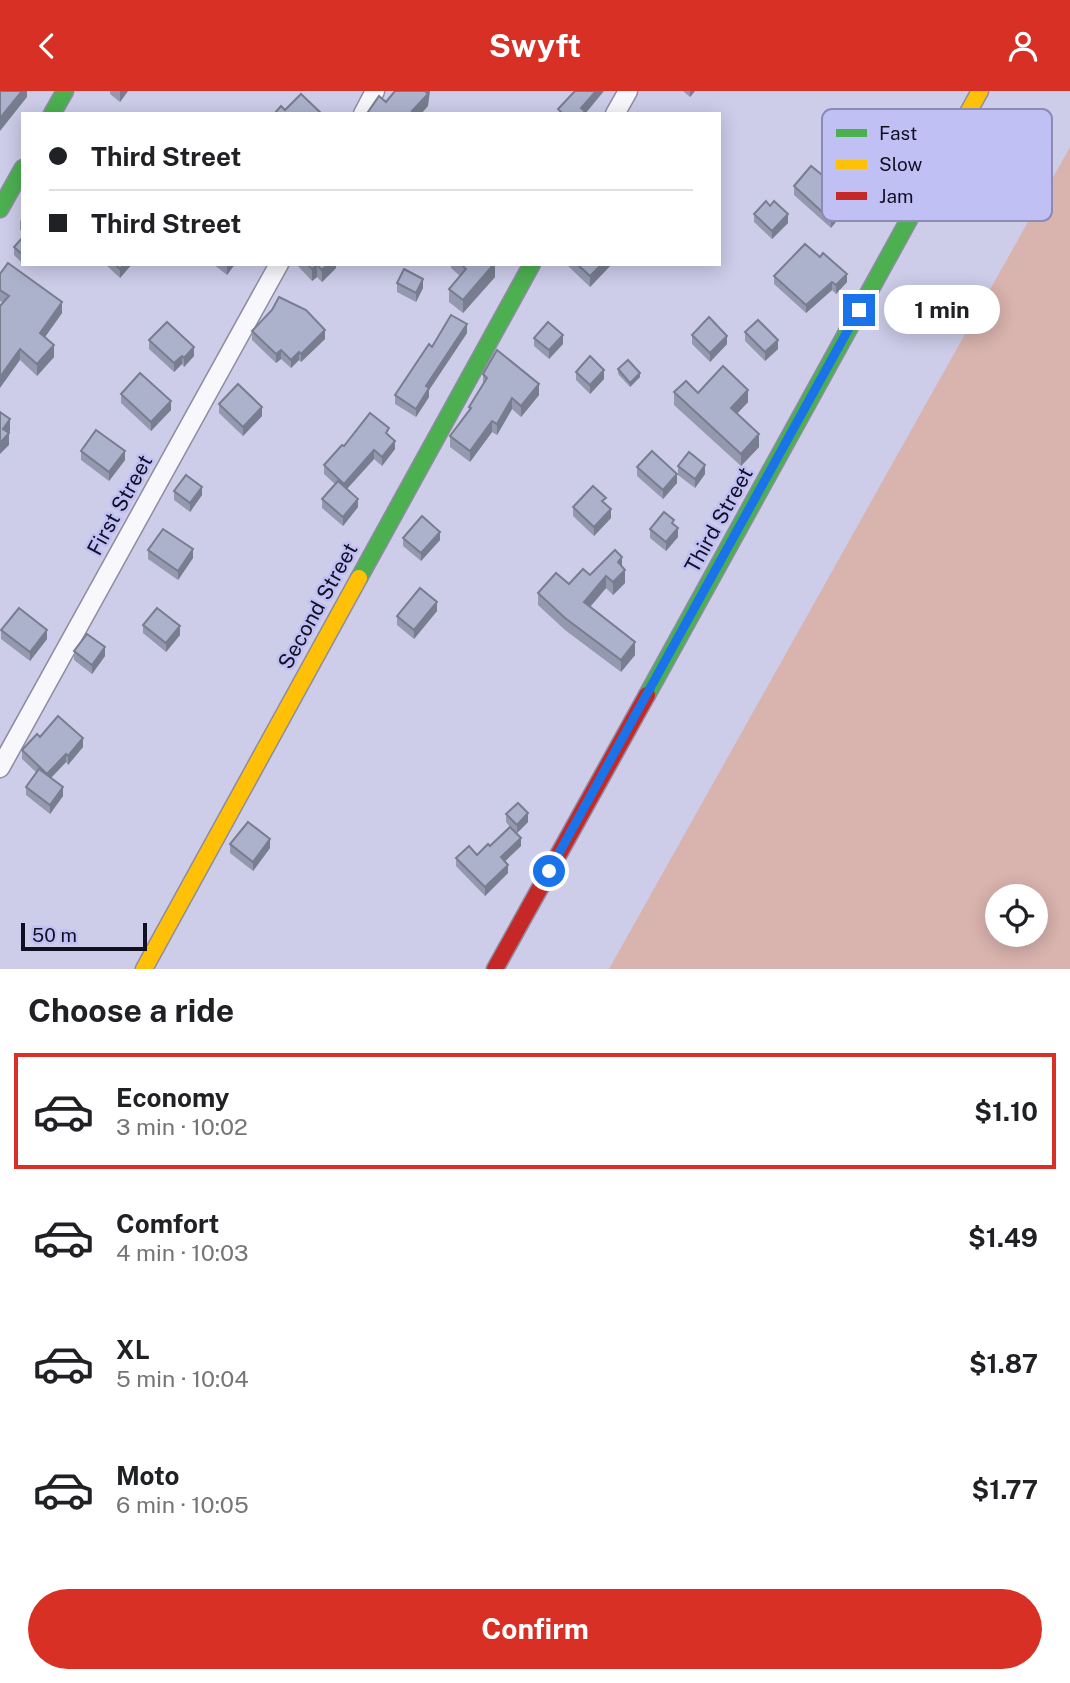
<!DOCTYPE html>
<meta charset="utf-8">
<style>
:root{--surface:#fff;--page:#f6f6f6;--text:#202124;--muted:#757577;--line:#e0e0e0;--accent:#d93025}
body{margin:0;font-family:"Public Sans",sans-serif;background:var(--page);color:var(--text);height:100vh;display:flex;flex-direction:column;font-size:26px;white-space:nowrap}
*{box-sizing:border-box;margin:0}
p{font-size:23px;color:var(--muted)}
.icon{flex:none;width:38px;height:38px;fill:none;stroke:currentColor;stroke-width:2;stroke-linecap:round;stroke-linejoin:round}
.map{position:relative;height:878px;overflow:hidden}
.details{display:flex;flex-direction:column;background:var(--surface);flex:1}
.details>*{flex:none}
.hud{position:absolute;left:21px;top:21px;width:700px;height:154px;border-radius:0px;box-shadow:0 4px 18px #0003;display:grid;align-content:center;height:154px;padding:0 28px;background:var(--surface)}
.buttons{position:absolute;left:985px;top:793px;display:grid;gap:14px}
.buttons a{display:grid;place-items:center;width:63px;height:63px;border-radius:50%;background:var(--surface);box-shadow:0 4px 18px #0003;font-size:35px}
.scale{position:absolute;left:21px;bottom:18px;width:126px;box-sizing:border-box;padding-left:7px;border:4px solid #110f22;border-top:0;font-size:19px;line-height:24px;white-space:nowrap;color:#110f22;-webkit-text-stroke:5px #c1c0f5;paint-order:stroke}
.end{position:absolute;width:32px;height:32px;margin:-16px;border:9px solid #1a73e8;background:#fff;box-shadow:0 0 0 4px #fff}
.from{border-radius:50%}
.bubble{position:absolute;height:49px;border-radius:24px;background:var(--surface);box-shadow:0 4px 18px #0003;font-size:23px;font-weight:700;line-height:49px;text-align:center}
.hud b{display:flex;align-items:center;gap:24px;height:66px;font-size:26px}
.hud b+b{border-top:2px solid var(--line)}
.hud i{width:18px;height:18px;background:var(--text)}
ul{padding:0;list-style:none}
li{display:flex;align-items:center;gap:21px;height:116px;margin:0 14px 10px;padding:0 14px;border:4px solid transparent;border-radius:0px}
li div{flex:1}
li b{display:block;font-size:26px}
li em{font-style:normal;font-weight:700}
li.active{border-color:var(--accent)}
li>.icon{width:63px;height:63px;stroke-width:1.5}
h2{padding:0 28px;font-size:32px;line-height:84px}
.button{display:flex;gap:14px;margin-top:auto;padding:14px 28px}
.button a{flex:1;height:80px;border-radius:42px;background:var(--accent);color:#fff;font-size:28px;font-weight:700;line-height:80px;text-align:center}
header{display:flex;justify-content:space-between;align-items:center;height:91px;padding:0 28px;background:var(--accent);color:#fff;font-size:32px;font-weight:700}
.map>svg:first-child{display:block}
</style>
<header><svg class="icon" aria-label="back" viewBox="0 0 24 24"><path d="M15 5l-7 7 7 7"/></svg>Swyft<svg class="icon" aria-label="person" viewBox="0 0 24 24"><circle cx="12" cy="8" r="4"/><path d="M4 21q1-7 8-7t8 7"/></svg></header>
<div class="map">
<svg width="1070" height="878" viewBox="0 0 1070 878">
<rect width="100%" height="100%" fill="#cdcce9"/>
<path fill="#d9b3ae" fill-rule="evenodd" d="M 1070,56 L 1070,878 L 609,878 ZM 998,805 L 1036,805 L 1036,844 L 998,844 Z"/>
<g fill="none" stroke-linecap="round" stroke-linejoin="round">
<g stroke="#8d8ca2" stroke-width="21">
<g id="street">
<polyline points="363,23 375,0"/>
<polyline points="615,23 628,0"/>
<polyline points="0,677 279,173"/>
</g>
</g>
<g stroke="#8d8ca2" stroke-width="19">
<g id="fast">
<polyline points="52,23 65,0"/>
<polyline points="0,118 23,77"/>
<polyline points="359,487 532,173"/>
<polyline points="647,604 922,105"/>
</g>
</g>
<g stroke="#8d8ca2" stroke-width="19">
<g id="slow">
<polyline points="922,105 980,0"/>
<polyline points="144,878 359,487"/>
</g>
</g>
<g stroke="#8d8ca2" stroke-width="19">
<polyline id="jam" points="495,878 647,604"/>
</g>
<use href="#street" stroke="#f8f7fc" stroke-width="18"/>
<use href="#fast" stroke="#4caf50" stroke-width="16"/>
<use href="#slow" stroke="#ffc107" stroke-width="16"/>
<use href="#jam" stroke="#c62828" stroke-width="16"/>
</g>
<g fill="#9499af">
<polygon points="110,0 128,0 120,11 110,3"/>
<polygon points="683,0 695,0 690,6"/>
<polygon points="832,92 873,100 856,119 850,113 831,137 794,104 794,95"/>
<polygon points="754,123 788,132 772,148 754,131"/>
<polygon points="23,127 23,141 20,139 20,130"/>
<polygon points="23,146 23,173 14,164 14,156"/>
<polygon points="820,166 847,191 836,203 832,199 806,222 774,193 774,185"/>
<polygon points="105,173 132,173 120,187"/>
<polygon points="213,173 235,173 227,184"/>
<polygon points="296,173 336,173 336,177 322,191 317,186 312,190"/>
<polygon points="451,173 495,173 495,186 463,222 449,211 449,198 460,185 451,177"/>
<polygon points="566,173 612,173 590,196"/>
<polygon points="0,183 62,222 45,246 54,266 37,285 20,269 3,212 0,210"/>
<polygon points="397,192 423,197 416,211 397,201"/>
<polygon points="252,240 325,248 301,271 299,269 291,277 281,268 276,272 252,249"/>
<polygon points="745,241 778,258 765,270 745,250"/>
<polygon points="467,242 429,299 429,306 416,326 395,313 395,304 432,256"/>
<polygon points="692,244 727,253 710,271 692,253"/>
<polygon points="534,247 563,253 549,268 534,255"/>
<polygon points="149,249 194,265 184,276 182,273 174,281 149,258"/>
<polygon points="618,278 640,286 630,296 618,283"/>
<polygon points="576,281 604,288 590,303 576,289"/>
<polygon points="483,283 539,304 521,326 512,318 497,344 492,341 470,371 450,356 450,345 469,319 469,316 483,294"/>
<polygon points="674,301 698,302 748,311 737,323 759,356 741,375 674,314"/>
<polygon points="121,303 171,319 151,340 121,312"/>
<polygon points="219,313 262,325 243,345 219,322"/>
<polygon points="389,345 395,358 382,375 374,368 347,398 358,416 343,435 322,417 322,408 335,393 324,383 324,374 344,355"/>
<polygon points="81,360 125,369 109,390 81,369"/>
<polygon points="678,375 705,383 695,397 678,384"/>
<polygon points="637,376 677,392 663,408 637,385"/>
<polygon points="174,400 202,404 190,421 174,409"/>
<polygon points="573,416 611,427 594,445 573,425"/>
<polygon points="674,434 678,446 666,460 650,447 650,438"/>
<polygon points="403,447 440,449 421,470 403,455"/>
<polygon points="148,459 193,467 178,489 148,468"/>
<polygon points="622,476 625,492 613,504 606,497 590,516 635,564 621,581 565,539 538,514 538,502 569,493 590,484"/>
<polygon points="437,520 414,548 397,534 397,525"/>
<polygon points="143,534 180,544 166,561 143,542"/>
<polygon points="1,539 47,548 30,570 1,548"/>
<polygon points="74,560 105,565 92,583 74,569"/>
<polygon points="40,646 83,656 68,674 66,671 51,687 63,705 50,723 26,704 26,696 37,682 22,668 22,659"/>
<polygon points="506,723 528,731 517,742 521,755 505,770 508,782 485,805 456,775 456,767 477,764 490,755 510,736 506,731"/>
<polygon points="230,753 270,757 253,780 230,762"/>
</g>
<g fill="#787d8f">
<polygon points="21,0 27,0 27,6 0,40 0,27"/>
<polygon points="120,0 128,0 120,11"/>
<polygon points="425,0 430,0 428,15 421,23 412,23 412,20"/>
<polygon points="596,0 604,0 585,23 581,23 581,17"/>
<polygon points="690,0 695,0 690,6"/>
<polygon points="873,92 873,100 856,119 856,110"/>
<polygon points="850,105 850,113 831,137 831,129"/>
<polygon points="788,123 788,132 772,148 772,140"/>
<polygon points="124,173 132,173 120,187 120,178"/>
<polygon points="229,173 235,173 227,184 227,175"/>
<polygon points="328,173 336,173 336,177 322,191 322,179"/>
<polygon points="495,173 495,186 463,222 463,209"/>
<polygon points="602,173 612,173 590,196 590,185"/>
<polygon points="317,174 317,186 312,190 312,178"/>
<polygon points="847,183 847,191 836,203 836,194"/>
<polygon points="423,188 423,197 416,211 416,202"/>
<polygon points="832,191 832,199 806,222 806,214"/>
<polygon points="62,211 62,222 40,253 40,242"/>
<polygon points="467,233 467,242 429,299 429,306 416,326 416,318 426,295"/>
<polygon points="325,239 325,248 301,271 301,263"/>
<polygon points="563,244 563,253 549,268 549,259"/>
<polygon points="727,245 727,253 710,271 710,262"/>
<polygon points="778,249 778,258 765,270 765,261"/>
<polygon points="54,254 54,266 37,285 37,273"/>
<polygon points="194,256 194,265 184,276 184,267"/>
<polygon points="20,258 20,269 0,297 0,286"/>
<polygon points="281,259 281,268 276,272 276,263"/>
<polygon points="299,261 299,269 291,277 291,269"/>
<polygon points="182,265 182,273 174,281 174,272"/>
<polygon points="604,279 604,288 590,303 590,294"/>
<polygon points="640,282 640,286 630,296 630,292"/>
<polygon points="539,293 539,304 521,326 521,315"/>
<polygon points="748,299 748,311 731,329 731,317"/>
<polygon points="512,307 512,318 497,344 497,333"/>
<polygon points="171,310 171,319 151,340 151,331"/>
<polygon points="262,316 262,325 243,345 243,336"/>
<polygon points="10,328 10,340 7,345 9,342 9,354 0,363 0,352 3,338"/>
<polygon points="492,330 492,341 470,371 470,360"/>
<polygon points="759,343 759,356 741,375 741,363"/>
<polygon points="395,350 395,358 382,375 382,366"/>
<polygon points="374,359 374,368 344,401 344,393"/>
<polygon points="125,360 125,369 109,390 109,381"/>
<polygon points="705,374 705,383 695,397 695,388"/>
<polygon points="677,383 677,392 663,408 663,399"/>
<polygon points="202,396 202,404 190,421 190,412"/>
<polygon points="358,408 358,416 343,435 343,426"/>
<polygon points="611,418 611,427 594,445 594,436"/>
<polygon points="678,437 678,446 666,460 666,451"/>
<polygon points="440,441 440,449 421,470 421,462"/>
<polygon points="193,458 193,467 178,489 178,480"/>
<polygon points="622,466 622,478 618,471"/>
<polygon points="625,479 625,492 613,504 613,491"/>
<polygon points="606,485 606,497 584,523 584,511"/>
<polygon points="437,511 437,520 414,548 414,539"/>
<polygon points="180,535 180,544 166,561 166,552"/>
<polygon points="47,539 47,548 30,570 30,561"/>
<polygon points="635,551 635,564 621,581 621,569"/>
<polygon points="105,556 105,565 92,583 92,574"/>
<polygon points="83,647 83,656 68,674 68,665"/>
<polygon points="66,663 66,671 47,691 47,683"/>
<polygon points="63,696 63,705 50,723 50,714"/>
<polygon points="528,722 528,731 517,742 517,734"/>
<polygon points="521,747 521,755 501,774 501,766"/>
<polygon points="270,748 270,757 253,780 253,771"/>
<polygon points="508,774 508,782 485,805 485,796"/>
</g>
<g fill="#acb2cc" stroke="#787d8f" stroke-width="2">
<polygon points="0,0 22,0 0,27"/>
<polygon points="395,0 425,0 428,3 412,20 415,23 370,23 368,21 379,5 386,11"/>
<polygon points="575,0 596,0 581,17 585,20 582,23 563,23 558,18"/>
<polygon points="301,3 322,23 274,23 281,15 285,19"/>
<polygon points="852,72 873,92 856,110 850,105 831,129 794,95 811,75 832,92"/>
<polygon points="766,110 770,115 774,110 788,123 772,140 754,123"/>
<polygon points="23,146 23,164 14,156"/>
<polygon points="805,153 820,166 823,162 847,183 836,194 832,191 806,214 774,185"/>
<polygon points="8,172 62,211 40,242 54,254 37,273 20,258 0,286 0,215 9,205 0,199 0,183"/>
<polygon points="115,173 124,173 120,178"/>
<polygon points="307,173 328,173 322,179 317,174 312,178"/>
<polygon points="461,173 494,173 463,209 449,198 466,178"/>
<polygon points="577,173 602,173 590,185"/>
<polygon points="404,178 423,188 416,202 397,192"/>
<polygon points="279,206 306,219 325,239 301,263 299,261 291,269 281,259 276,263 252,240 272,219"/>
<polygon points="451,224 467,233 426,295 429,297 416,318 395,304 429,253 432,256"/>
<polygon points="709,226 727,245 710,262 692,244"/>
<polygon points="758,229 778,249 765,261 745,241"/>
<polygon points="167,231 194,256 184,267 182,265 174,272 149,249"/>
<polygon points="548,231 563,244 549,259 534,247"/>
<polygon points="497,259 539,293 521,315 512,307 497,333 492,330 470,360 450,345 471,317 469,316 487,287 483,283"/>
<polygon points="590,265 604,279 590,294 576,281"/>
<polygon points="628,269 640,282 630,292 618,278"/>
<polygon points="723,275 748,299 731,317 759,343 741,363 674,301 686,290 698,302"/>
<polygon points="140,282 171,310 151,331 121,303"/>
<polygon points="238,293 262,316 243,336 219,313"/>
<polygon points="0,321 10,328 3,338 9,342 0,352"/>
<polygon points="370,322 389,337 386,342 395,350 382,366 374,359 344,393 324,374 342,354 344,355"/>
<polygon points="96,339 125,360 109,381 81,360"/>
<polygon points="652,360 677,383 663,399 637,376"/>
<polygon points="689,361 705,374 695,388 678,375"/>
<polygon points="186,384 202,396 190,412 174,400"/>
<polygon points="338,390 358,408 343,426 322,408"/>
<polygon points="593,395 606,407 602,410 611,418 594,436 573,416"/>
<polygon points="664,421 674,429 672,432 678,437 666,451 650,438"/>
<polygon points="422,425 440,441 421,462 403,447"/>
<polygon points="163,438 193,458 178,480 148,459"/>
<polygon points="615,459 622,466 618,471 625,479 613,491 606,485 584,511 635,551 621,569 565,527 538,502 556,482 569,493 583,478 590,484"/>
<polygon points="420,497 437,511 414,539 397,525"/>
<polygon points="19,517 47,539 30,561 1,539"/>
<polygon points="157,517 180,535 166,552 143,534"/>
<polygon points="87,543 105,556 92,574 74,560"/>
<polygon points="58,625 83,647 68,665 66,663 47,683 22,659 37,643 40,646"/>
<polygon points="39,678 63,696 50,714 26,696"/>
<polygon points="518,712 528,722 517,734 506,723"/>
<polygon points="248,731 270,748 253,771 230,753"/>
<polygon points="510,736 521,747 501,766 508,774 485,796 456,767 469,755 477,764 488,753 490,755"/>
</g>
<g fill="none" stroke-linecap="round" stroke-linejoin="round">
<polyline stroke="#1a73e8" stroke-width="9" points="549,780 859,219"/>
</g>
<g text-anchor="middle" stroke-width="5" stroke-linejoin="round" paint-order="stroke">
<g font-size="21" fill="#110f22" stroke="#c1c0f5">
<text transform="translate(120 414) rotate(-61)" y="7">First Street</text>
<text transform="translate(719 429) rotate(-61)" y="7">Third Street</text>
<text transform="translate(318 515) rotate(-61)" y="7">Second Street</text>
</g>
</g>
<rect x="822" y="18" width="230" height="112" rx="10" fill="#c1c0f5" stroke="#8c8bb6" stroke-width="2"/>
<rect x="836" y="38" width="31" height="8" fill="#4caf50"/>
<rect x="836" y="69" width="31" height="9" fill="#ffc107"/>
<rect x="836" y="101" width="31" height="8" fill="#c62828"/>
<g font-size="19" fill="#110f22">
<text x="879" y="49">Fast</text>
<text x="879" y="80">Slow</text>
<text x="879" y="112">Jam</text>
</g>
</svg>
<div class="buttons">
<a><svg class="icon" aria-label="locate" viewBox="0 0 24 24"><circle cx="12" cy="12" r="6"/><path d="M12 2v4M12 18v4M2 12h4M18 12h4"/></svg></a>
</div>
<div class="scale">50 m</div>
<i class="end from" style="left:549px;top:780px"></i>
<i class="end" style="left:859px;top:219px"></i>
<div class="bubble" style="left:884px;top:194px;width:116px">1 min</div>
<div class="hud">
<b><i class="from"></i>Third Street</b>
<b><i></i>Third Street</b>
</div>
</div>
<section class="details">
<h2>Choose a ride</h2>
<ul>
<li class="active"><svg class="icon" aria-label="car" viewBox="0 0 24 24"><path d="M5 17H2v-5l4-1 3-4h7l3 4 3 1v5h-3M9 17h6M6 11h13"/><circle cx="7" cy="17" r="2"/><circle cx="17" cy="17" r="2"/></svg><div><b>Economy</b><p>3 min · 10:02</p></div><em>$1.10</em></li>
<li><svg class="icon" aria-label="car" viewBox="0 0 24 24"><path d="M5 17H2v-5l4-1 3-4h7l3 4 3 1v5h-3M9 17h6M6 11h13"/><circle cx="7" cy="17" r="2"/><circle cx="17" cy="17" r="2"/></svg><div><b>Comfort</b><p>4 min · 10:03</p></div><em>$1.49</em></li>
<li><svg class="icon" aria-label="car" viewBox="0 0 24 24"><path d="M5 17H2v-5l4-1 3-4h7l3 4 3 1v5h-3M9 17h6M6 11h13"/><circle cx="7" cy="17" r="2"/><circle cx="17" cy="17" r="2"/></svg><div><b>XL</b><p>5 min · 10:04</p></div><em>$1.87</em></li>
<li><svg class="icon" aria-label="car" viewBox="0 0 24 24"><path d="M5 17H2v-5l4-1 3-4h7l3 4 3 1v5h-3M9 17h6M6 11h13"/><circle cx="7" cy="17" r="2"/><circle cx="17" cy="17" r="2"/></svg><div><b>Moto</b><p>6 min · 10:05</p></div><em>$1.77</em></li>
</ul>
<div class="button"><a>Confirm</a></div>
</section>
